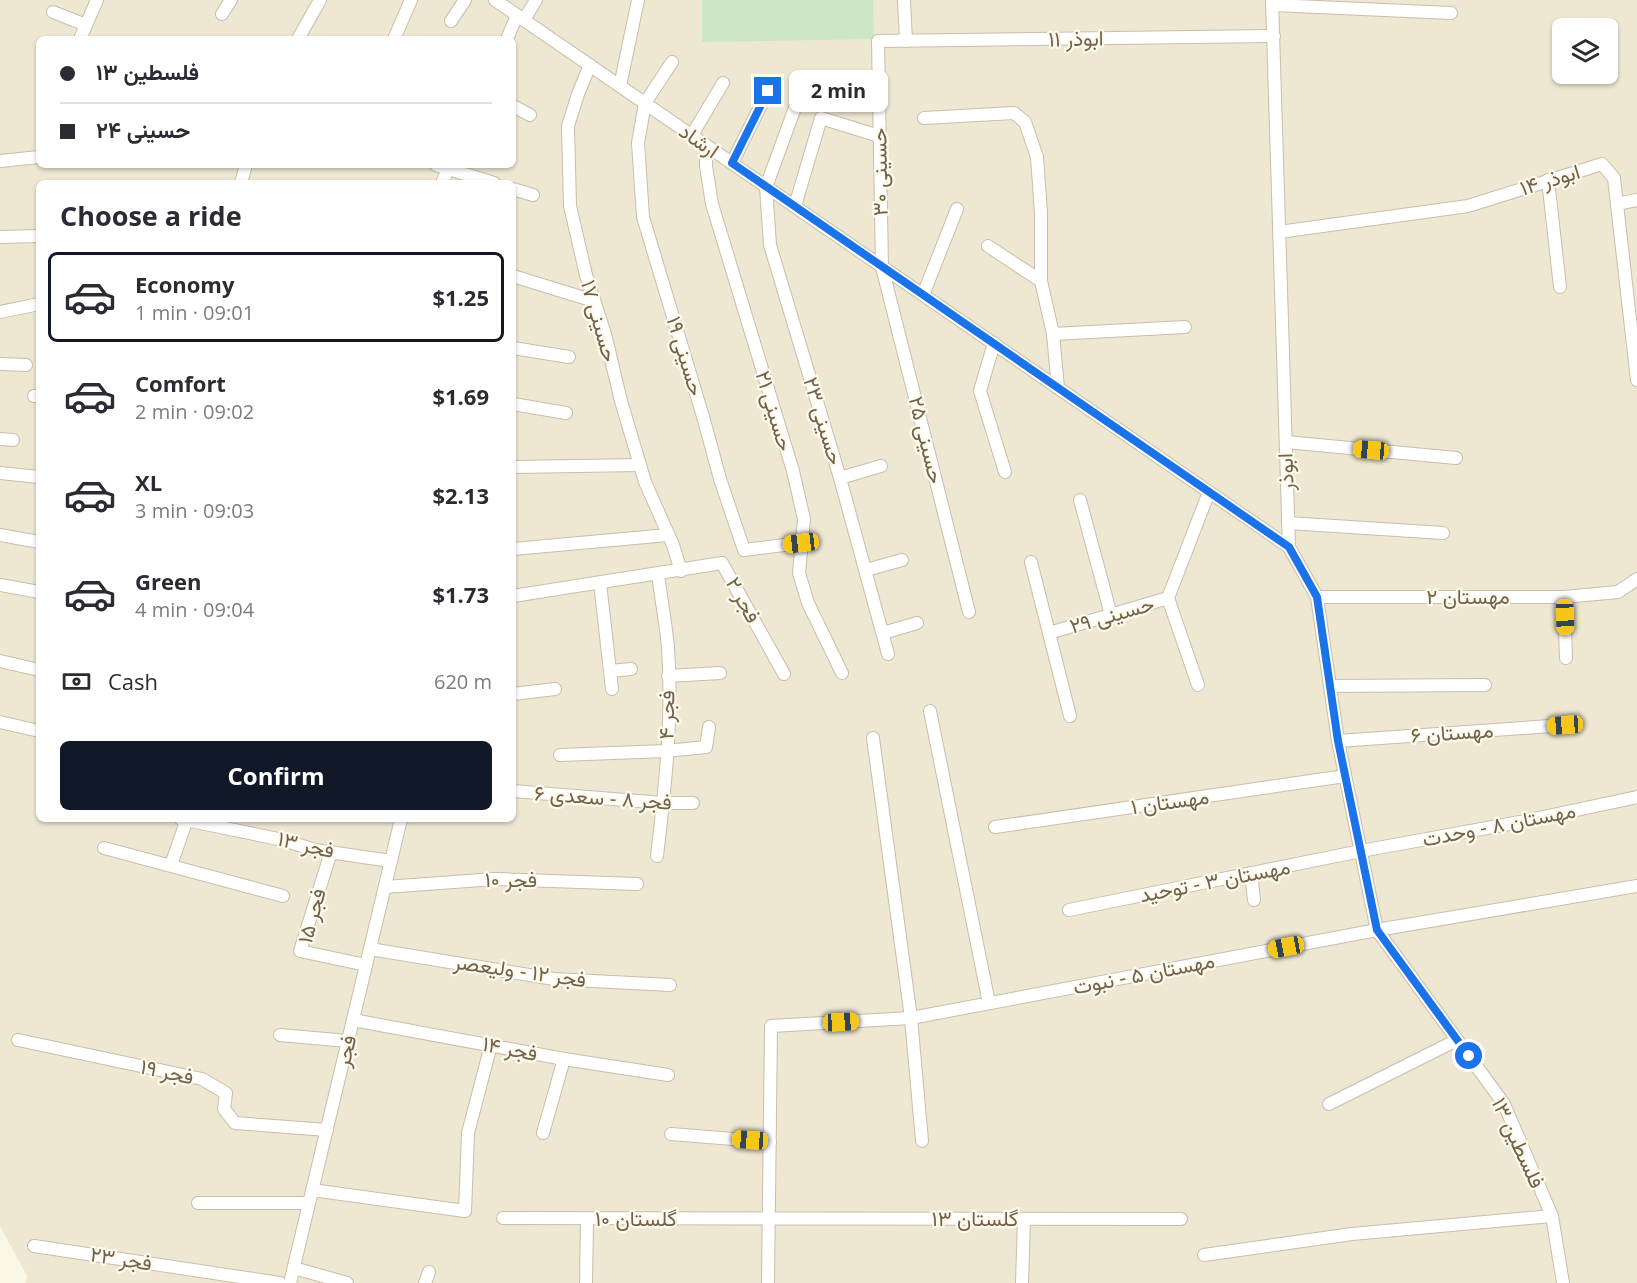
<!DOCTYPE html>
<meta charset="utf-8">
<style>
:root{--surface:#fff;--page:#f2f2f3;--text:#2b2b33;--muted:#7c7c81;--line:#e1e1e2;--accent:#111827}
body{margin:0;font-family:"Open Sans",Vazirmatn,sans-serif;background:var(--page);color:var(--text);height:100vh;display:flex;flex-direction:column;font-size:22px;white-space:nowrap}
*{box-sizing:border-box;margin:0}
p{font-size:20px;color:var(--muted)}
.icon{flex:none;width:33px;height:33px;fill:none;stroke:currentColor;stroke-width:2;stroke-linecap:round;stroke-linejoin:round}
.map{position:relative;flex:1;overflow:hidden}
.drawer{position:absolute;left:36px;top:180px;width:480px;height:642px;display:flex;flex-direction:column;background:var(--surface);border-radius:9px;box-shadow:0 2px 4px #0004}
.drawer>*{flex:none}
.top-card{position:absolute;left:36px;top:36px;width:480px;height:132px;border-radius:9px;box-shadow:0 2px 4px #0004;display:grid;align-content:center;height:132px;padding:0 24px;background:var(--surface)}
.buttons{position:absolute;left:1552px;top:18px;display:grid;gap:12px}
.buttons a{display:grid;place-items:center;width:66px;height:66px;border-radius:9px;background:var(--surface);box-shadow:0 2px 4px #0004;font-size:30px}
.end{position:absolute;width:27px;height:27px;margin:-14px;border:8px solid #1a73e8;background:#fff;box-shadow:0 0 0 3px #fff}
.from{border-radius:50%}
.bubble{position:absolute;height:42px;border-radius:9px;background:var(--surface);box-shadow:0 2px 4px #0004;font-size:20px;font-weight:700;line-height:42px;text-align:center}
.car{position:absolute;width:18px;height:36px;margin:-18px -9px;border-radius:8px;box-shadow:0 0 4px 2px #0007;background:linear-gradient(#f5c518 24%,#345 0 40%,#f5c518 0 76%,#345 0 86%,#f5c518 0)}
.top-card b{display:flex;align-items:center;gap:21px;height:57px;font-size:22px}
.top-card b+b{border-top:2px solid var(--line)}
.top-card i{width:15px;height:15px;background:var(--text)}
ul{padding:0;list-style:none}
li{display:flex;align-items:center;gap:18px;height:90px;margin:0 12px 9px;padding:0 12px;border:3px solid transparent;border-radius:9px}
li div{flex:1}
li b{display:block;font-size:22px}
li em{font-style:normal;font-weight:700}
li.selected{border-color:var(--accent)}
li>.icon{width:54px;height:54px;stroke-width:1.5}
h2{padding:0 24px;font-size:27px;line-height:72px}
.pay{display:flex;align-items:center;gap:15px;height:66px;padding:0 24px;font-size:22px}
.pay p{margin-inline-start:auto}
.cta{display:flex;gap:12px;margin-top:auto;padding:12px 24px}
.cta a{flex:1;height:69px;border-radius:9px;background:var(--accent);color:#fff;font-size:24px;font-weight:700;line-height:69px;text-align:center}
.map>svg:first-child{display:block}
</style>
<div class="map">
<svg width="1637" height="1283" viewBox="0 0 1637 1283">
<rect width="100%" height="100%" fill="#faf6e6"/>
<path fill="#eee7d2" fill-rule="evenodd" d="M 0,0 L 1637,0 L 1637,1283 L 26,1283 L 27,1276 L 0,1226 ZM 1563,28 L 1608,28 L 1608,74 L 1563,74 ZM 39,39 L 513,39 L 513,165 L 39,165 ZM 39,183 L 513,183 L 513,819 L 39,819 Z"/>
<polygon fill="#cde7c6" points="702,0 873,0 874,39 702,42"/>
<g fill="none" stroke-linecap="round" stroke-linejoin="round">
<g stroke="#c8beab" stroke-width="14">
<g id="street">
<polyline points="495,0 1289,547"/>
<polyline points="904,0 906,41"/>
<polyline points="1272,0 1289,547 1317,597 1338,741 1377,930 1504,1104 1552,1216 1563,1283"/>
<polyline points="1273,5 1451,13"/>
<polyline points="53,12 86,25"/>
<polyline points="222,14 231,0"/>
<polyline points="524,20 536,0"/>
<polyline points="451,21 465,0"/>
<polyline points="80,39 97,0"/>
<polyline points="298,39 320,0"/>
<polyline points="394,39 411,0"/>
<polyline points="507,39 517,15"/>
<polyline points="672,62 645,103 638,143 643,217 704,420 720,479 744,550 801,543"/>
<polyline points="590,65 578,94 568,126 570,206 586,275 605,334 621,401 645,482 673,545 681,571"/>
<polyline points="620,86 638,0"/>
<polyline points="796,105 766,187 770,245 840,478 888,654"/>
<polyline points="513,106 530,115"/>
<polyline points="924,118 1014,113 1025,122 1037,157 1041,213 1041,281 1053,334 1058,388"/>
<polyline points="692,135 723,83"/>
<polyline points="706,145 706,166 712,204 793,471 804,519 799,573 808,603 842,673"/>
<polyline points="0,161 39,157"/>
<polyline points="732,163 768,91"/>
<polyline points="436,165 494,183"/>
<polyline points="1548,180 1560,287"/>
<polyline points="241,183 246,165"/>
<polyline points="442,183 450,165"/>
<polyline points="513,189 533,195"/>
<polyline points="1617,204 1637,200"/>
<polyline points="795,206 821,118 879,136"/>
<polyline points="1279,232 1468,206 1602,164 1614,178 1637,380"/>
<polyline points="0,237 39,236"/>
<polyline points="988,246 1041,281"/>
<polyline points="513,276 594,301"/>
<polyline points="923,295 957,209"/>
<polyline points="0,312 39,304"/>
<polyline points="1053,334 1185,327"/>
<polyline points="994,343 980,391 1005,472"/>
<polyline points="513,348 569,357"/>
<polyline points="0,364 26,365"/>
<polyline points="34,396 39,396"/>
<polyline points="513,404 566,413"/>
<polyline points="0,439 13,440"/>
<polyline points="1286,442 1456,458"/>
<polyline points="513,467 640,465"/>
<polyline points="0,473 39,477"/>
<polyline points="840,478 881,466"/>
<polyline points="1080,500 1111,615"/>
<polyline points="1288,523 1443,533"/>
<polyline points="0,535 39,542"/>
<polyline points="513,549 668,535"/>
<polyline points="1031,562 1070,716"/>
<polyline points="866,570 902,560"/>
<polyline points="600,583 612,689"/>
<polyline points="0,585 39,592"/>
<polyline points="513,596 722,563 784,674"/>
<polyline points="1317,597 1564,597 1618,592 1637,579"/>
<polyline points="1564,597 1566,658"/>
<polyline points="1168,598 1198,685"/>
<polyline points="969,612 882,267 878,41 1274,36"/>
<polyline points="883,633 917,623"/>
<polyline points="1049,633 1168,598 1209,492"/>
<polyline points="0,661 39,670"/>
<polyline points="610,671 631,669"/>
<polyline points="668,676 720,673"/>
<polyline points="1330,686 1485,685"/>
<polyline points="513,694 555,689"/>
<polyline points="930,711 989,1003"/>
<polyline points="0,722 39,731"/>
<polyline points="873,738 911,1018 922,1141"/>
<polyline points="1338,741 1565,725"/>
<polyline points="560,755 666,751 706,747 709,727"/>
<polyline points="513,791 663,803 693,803"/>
<polyline points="181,819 283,840 315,850 391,861"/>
<polyline points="995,827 1345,776"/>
<polyline points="104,848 283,896"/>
<polyline points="331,852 300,951 366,965"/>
<path d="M 657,856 C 665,788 673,717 668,648 C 666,624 661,599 658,574"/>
<polyline points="171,865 187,819"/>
<polyline points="1251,873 1254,900"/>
<polyline points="385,887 495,879 637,884"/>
<polyline points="1069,910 1361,851 1520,822 1637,797"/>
<polyline points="370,949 554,979 670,985"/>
<polyline points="353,1020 564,1059 668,1075"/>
<polyline points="280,1035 348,1041"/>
<polyline points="18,1040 202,1079 226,1093 224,1109 235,1123 327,1130"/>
<polyline points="1329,1104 1457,1040"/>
<polyline points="543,1133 564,1059"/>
<polyline points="671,1134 770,1142"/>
<polyline points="312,1190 465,1211 468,1133 491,1045"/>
<polyline points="198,1203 309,1203"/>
<polyline points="503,1218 1181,1219"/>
<polyline points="34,1246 280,1283"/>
<polyline points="1204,1255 1352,1234 1552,1216"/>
<polyline points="294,1268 347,1283"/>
<polyline points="290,1283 401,819"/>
<polyline points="425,1283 429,1272"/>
<polyline points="586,1283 587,1219"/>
<polyline points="768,1283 771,1026 911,1018 1377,930 1637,886"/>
<polyline points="1022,1283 1024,1219"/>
</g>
</g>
<use href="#street" stroke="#fff" stroke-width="12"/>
</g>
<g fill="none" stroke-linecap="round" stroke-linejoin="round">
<polyline stroke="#1a73e8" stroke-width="8" points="768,91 732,163 1289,547 1317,597 1338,741 1377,930 1469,1056"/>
</g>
<g text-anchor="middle" stroke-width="4.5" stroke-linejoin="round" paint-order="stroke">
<g font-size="21" fill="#72614d" stroke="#fdfaec">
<text transform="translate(1076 39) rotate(-1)" y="7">ابوذر ۱۱</text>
<text transform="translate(699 141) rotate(35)" y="7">ارشاد</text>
<text transform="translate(880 172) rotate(-91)" y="7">حسینی ۳۰</text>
<text transform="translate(1550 180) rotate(-17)" y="7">ابوذر ۱۴</text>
<text transform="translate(599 321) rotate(74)" y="7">حسینی ۱۷</text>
<text transform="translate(685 356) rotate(73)" y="7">حسینی ۱۹</text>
<text transform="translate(774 411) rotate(73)" y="7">حسینی ۲۱</text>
<text transform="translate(823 421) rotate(73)" y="7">حسینی ۲۳</text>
<text transform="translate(926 440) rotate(76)" y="7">حسینی ۲۵</text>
<text transform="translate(1286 472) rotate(-92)" y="7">ابوذر</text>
<text x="1468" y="604">مهستان ۲</text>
<text transform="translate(743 600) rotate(61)" y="7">فجر ۲</text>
<text transform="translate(1112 615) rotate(-16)" y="7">حسینی ۲۹</text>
<text transform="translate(667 715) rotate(-89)" y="7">فجر ۴</text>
<text transform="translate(1452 733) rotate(-4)" y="7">مهستان ۶</text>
<text transform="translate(603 798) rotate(4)" y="7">فجر ۸ - سعدی ۶</text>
<text transform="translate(1170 802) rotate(-8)" y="7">مهستان ۱</text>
<text transform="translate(1499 825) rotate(-11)" y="7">مهستان ۸ - وحدت</text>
<text transform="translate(306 845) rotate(13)" y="7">فجر ۱۳</text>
<text x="511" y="887">فجر ۱۰</text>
<text transform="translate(1215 881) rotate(-11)" y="7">مهستان ۳ - توحید</text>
<text transform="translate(312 916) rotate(-75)" y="7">فجر ۱۵</text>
<text transform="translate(520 971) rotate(8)" y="7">فجر ۱۲ - ولیعصر</text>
<text transform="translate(1144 974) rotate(-11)" y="7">مهستان ۵ - نبوت</text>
<text transform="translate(510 1049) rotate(11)" y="7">فجر ۱۴</text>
<text transform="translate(346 1051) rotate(-76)" y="7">فجر</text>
<text transform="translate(167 1072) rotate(12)" y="7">فجر ۱۹</text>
<text transform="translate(1518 1143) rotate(65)" y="7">فلسطین ۱۳</text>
<text x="636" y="1226">گلستان ۱۰</text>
<text x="975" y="1226">گلستان ۱۳</text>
<text transform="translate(121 1259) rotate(9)" y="7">فجر ۲۳</text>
</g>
</g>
</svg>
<div class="buttons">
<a><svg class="icon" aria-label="layers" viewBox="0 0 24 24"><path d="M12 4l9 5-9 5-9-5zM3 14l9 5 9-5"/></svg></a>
</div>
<i class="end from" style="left:1469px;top:1056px"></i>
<i class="end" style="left:768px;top:91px"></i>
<div class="bubble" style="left:789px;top:70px;width:99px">2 min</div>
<i class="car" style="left:1371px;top:450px;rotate:275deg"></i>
<i class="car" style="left:801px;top:543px;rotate:263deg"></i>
<i class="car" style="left:1565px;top:617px;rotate:178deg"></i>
<i class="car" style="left:1565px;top:725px;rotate:266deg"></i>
<i class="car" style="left:1286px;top:947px;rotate:259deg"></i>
<i class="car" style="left:841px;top:1022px;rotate:87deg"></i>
<i class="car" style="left:750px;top:1140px;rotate:274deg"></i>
<div class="top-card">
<b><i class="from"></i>فلسطین ۱۳</b>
<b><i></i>حسینی ۲۴</b>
</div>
<section class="drawer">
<h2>Choose a ride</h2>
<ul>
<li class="selected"><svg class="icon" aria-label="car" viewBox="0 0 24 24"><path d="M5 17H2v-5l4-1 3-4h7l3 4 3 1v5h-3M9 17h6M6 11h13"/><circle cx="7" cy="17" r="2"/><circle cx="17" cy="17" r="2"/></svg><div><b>Economy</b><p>1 min · 09:01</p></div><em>$1.25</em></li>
<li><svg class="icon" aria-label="car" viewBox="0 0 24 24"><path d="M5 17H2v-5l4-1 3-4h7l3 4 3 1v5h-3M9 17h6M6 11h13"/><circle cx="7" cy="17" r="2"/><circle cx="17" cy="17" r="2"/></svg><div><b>Comfort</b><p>2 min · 09:02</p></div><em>$1.69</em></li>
<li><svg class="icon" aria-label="car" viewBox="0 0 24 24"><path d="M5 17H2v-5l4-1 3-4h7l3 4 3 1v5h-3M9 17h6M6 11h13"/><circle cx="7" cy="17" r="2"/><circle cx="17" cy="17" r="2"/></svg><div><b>XL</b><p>3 min · 09:03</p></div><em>$2.13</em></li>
<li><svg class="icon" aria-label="car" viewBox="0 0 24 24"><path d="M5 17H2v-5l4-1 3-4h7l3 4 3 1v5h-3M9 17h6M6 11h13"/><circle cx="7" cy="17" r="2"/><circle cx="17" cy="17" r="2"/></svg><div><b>Green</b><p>4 min · 09:04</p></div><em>$1.73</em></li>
</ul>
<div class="pay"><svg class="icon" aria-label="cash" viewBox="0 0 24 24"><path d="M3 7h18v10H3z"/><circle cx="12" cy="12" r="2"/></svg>Cash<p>620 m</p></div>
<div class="cta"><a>Confirm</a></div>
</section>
</div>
